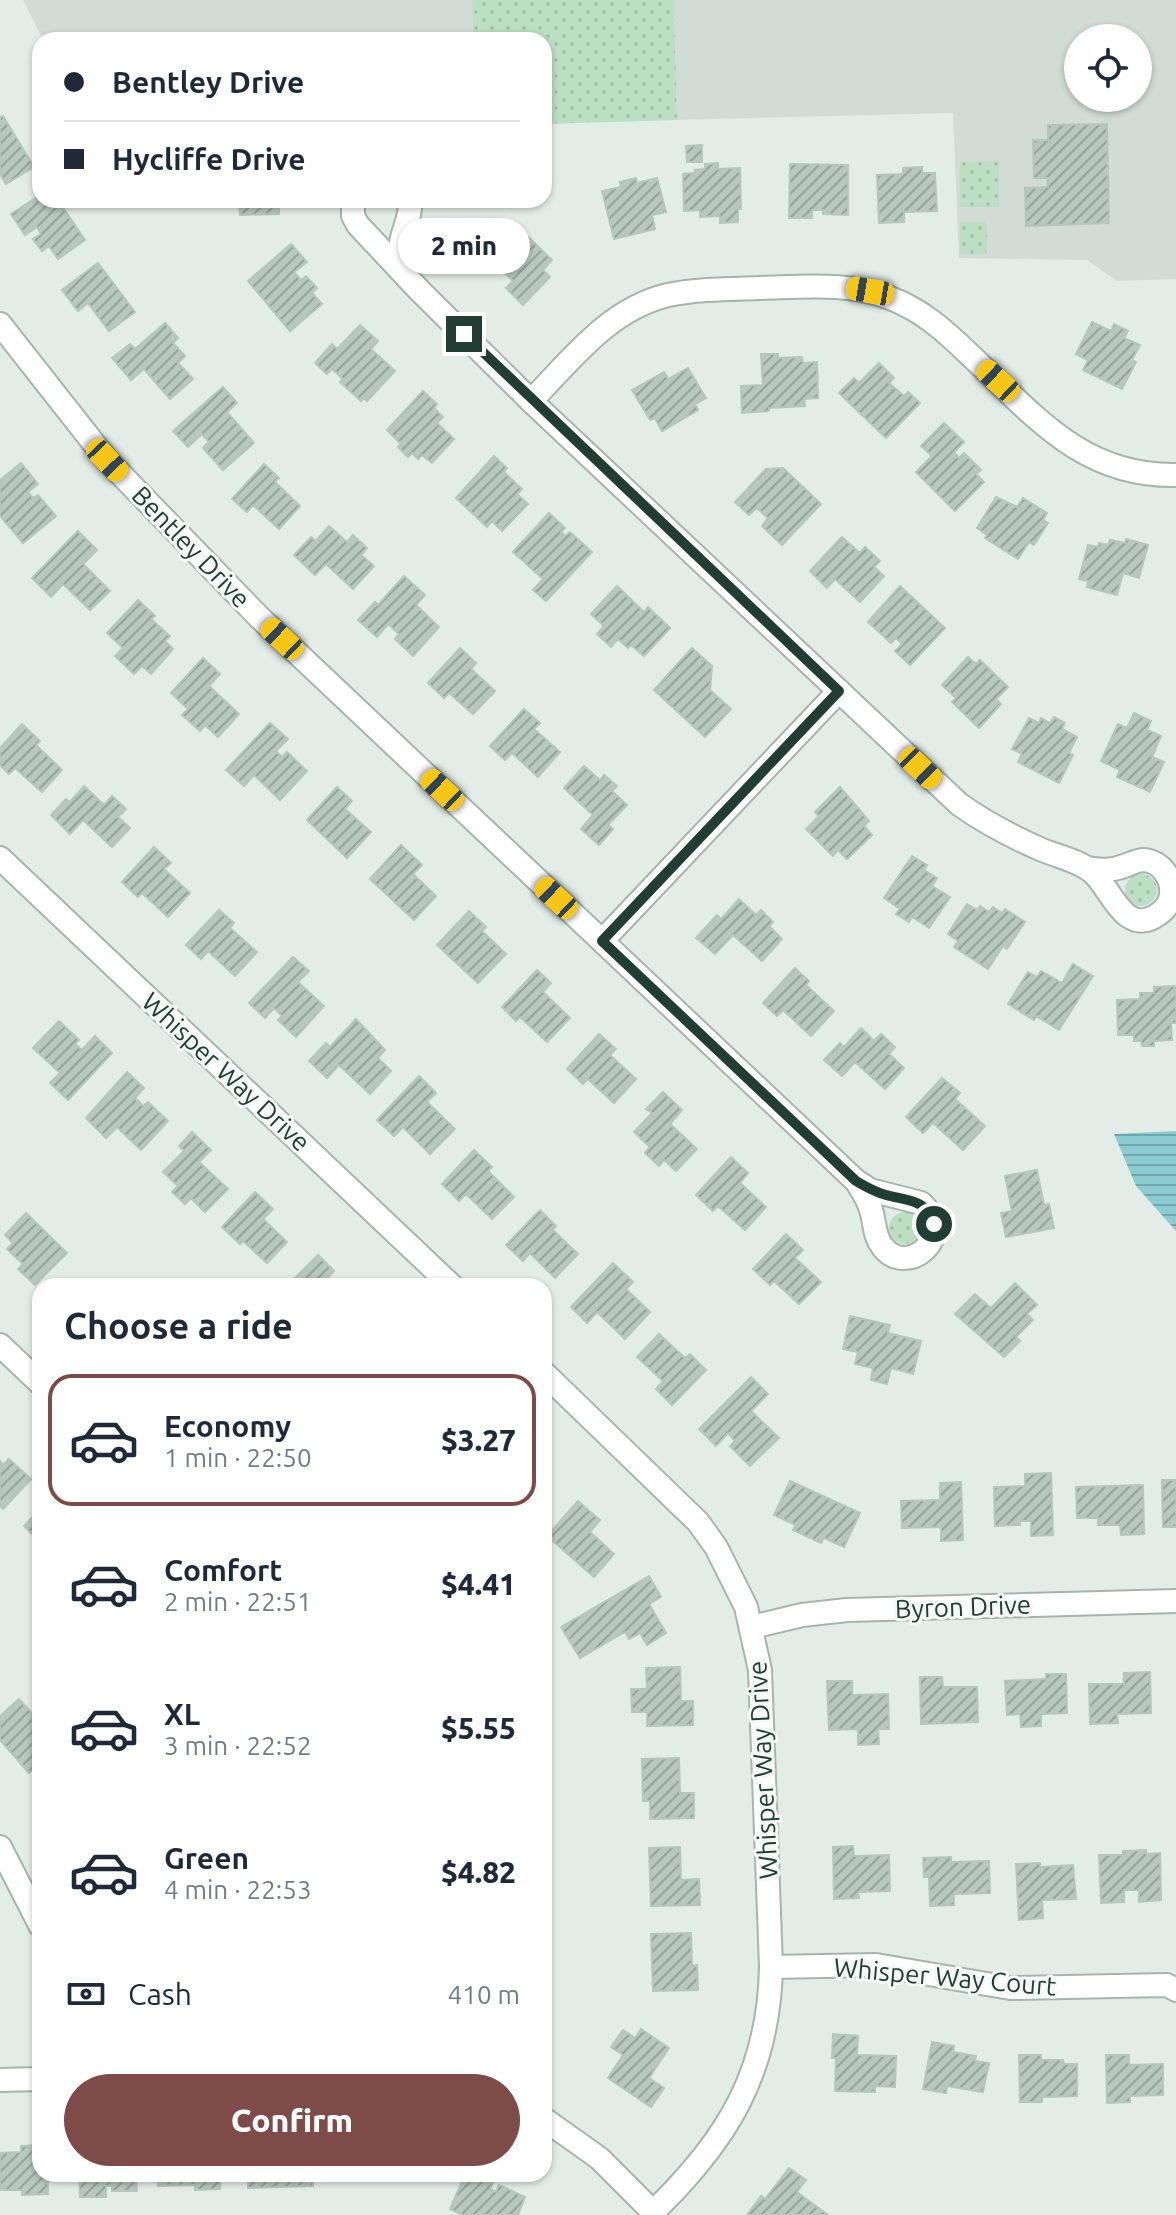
<!DOCTYPE html>
<meta charset="utf-8">
<style>
:root{--surface:#fff;--page:#f2f2f3;--text:#1f2937;--muted:#747a83;--line:#e0e1e3;--accent:#7d4b48}
body{margin:0;font-family:Ubuntu,sans-serif;background:var(--page);color:var(--text);height:100vh;display:flex;flex-direction:column;font-size:30px;white-space:nowrap}
*{box-sizing:border-box;margin:0}
p{font-size:26px;color:var(--muted)}
.icon{flex:none;width:44px;height:44px;fill:none;stroke:currentColor;stroke-width:2;stroke-linecap:round;stroke-linejoin:round}
.map{position:relative;flex:1;overflow:hidden}
.side{position:absolute;left:32px;top:1278px;width:520px;height:904px;display:flex;flex-direction:column;background:var(--surface);border-radius:24px;box-shadow:0 2px 6px #0004}
.side>*{flex:none}
.hud{position:absolute;left:32px;top:32px;width:520px;height:176px;border-radius:24px;box-shadow:0 2px 6px #0004;display:grid;align-content:center;height:176px;padding:0 32px;background:var(--surface)}
.controls{position:absolute;left:1064px;top:24px;display:grid;gap:16px}
.controls a{display:grid;place-items:center;width:88px;height:88px;border-radius:50%;background:var(--surface);box-shadow:0 2px 6px #0004;font-size:40px}
.end{position:absolute;width:36px;height:36px;margin:-18px;border:10px solid #223e34;background:#fff;box-shadow:0 0 0 4px #fff}
.from{border-radius:50%}
.bubble{position:absolute;height:56px;border-radius:28px;background:var(--surface);box-shadow:0 2px 6px #0004;font-size:26px;font-weight:800;line-height:56px;text-align:center}
.car{position:absolute;width:24px;height:48px;margin:-24px -12px;border-radius:10px;box-shadow:0 0 6px 2px #0007;background:linear-gradient(#f5c518 24%,#345 0 40%,#f5c518 0 76%,#345 0 86%,#f5c518 0)}
.hud b{display:flex;align-items:center;gap:28px;height:76px;font-size:30px}
.hud b+b{border-top:2px solid var(--line)}
.hud i{width:20px;height:20px;background:var(--text)}
ul{padding:0;list-style:none}
li{display:flex;align-items:center;gap:24px;height:132px;margin:0 16px 12px;padding:0 16px;border:4px solid transparent;border-radius:24px}
li div{flex:1}
li b{display:block;font-size:30px}
li em{font-style:normal;font-weight:800}
li.current{border-color:var(--accent)}
li>.icon{width:72px;height:72px;stroke-width:1.5}
h2{padding:0 32px;font-size:36px;line-height:96px}
.pay{display:flex;align-items:center;gap:20px;height:88px;padding:0 32px;font-size:30px}
.pay p{margin-inline-start:auto}
.action{display:flex;gap:16px;margin-top:auto;padding:16px 32px}
.action a{flex:1;height:92px;border-radius:48px;background:var(--accent);color:#fff;font-size:32px;font-weight:800;line-height:92px;text-align:center}
.map>svg:first-child{display:block}
</style>
<div class="map">
<svg width="1176" height="2215" viewBox="0 0 1176 2215">
<defs>
<pattern id="grass-dots" width="8" height="8" patternUnits="userSpaceOnUse" patternTransform="scale(2)"><rect width="8" height="8" fill="#bcdec2"/><path d="M2 2h.1M6 6h.1" fill="none" stroke="#a1c0a7" stroke-width="1.8" stroke-linecap="round"/></pattern>
<pattern id="water-rules" width="6" height="5" patternUnits="userSpaceOnUse" patternTransform="scale(2)"><rect width="6" height="5" fill="#8bccd1"/><path d="M0 2.5h6" fill="none" stroke="#71a7aa"/></pattern>
<pattern id="building-hatch" width="6" height="6" patternUnits="userSpaceOnUse" patternTransform="scale(2)"><rect width="6" height="6" fill="#b8c7c0"/><path d="M-1 1l2-2M0 6l6-6M5 7l2-2" fill="none" stroke="#95a39d"/></pattern>
</defs>
<rect width="100%" height="100%" fill="#e3ede7"/>
<g fill="#d1dcd6" fill-rule="evenodd">
<polygon points="23,0 472,0 473,40 43,40"/>
<path d="M 674,0 L 1176,0 L 1176,279 L 1117,281 L 1087,260 L 959,258 L 953,113 L 677,120 ZM 1078,38 L 1138,38 L 1138,98 L 1078,98 Z"/>
</g>
<g fill="url(#grass-dots)">
<polygon points="472,0 674,0 677,120 544,124 544,40 473,40"/>
<polygon points="999,161 999,207 960,207 960,162"/>
<rect x="960" y="222" width="27" height="32"/>
<circle cx="1141" cy="890" r="16"/>
<circle cx="905" cy="1228" r="16"/>
</g>
<polygon fill="url(#water-rules)" points="1176,1131 1176,1231 1136,1186 1114,1134"/>
<g fill="url(#building-hatch)" stroke="#b5c6be" stroke-width="2">
<polygon points="3,116 34,167 6,184 0,174 0,117"/>
<polygon points="1107,124 1109,223 1026,226 1025,188 1048,187 1047,178 1034,178 1033,140 1048,140 1048,125"/>
<polygon points="702,145 702,162 687,162 686,146"/>
<polygon points="718,163 718,169 740,168 741,209 738,209 738,222 720,223 720,216 700,217 700,210 684,211 683,174 695,173 695,170 705,169 705,164"/>
<polygon points="790,164 848,165 848,215 823,214 823,210 812,210 812,218 789,218"/>
<polygon points="922,167 922,173 935,173 937,211 904,212 904,222 879,223 877,175 903,174 903,168"/>
<polygon points="636,178 637,183 657,178 666,212 652,215 655,229 614,239 602,191 621,187 620,182"/>
<polygon points="40,195 40,200 58,200 85,240 58,259 49,246 42,251 33,239 41,234 37,227 25,235 11,214"/>
<polygon points="239,200 285,200 285,207 279,207 279,214 240,215"/>
<polygon points="519,228 552,260 543,270 550,277 523,305 506,288 513,281 487,255 506,235 509,238"/>
<polygon points="291,244 307,262 294,272 301,280 306,276 317,288 312,293 322,304 290,331 248,281"/>
<polygon points="98,263 135,312 109,331 88,303 78,311 62,290"/>
<polygon points="1092,322 1111,331 1114,324 1128,331 1124,338 1140,345 1132,360 1136,362 1122,389 1083,370 1088,360 1076,354"/>
<polygon points="165,323 178,338 173,343 185,356 178,363 193,379 170,399 144,369 131,380 112,358 130,344 135,349"/>
<polygon points="360,325 378,341 371,349 395,371 367,401 364,398 361,401 340,382 343,379 332,369 327,374 315,363 332,344 337,349"/>
<polygon points="761,354 778,354 778,358 802,357 803,363 817,362 818,398 804,399 805,406 769,408 769,411 742,413 741,386 763,385"/>
<polygon points="879,363 894,378 889,383 904,396 908,392 920,403 886,438 839,393 854,378 859,383"/>
<polygon points="688,368 706,398 695,404 698,410 662,431 655,418 650,420 632,390 664,372 668,379"/>
<polygon points="223,387 237,403 227,412 254,443 223,470 203,448 209,442 202,434 188,447 173,431"/>
<polygon points="423,391 437,404 434,408 443,417 437,423 454,439 432,463 422,455 418,459 412,453 408,457 398,447 401,444 387,430"/>
<polygon points="944,423 964,442 954,452 959,458 964,453 981,470 976,474 984,482 955,511 916,472 932,456 921,446"/>
<polygon points="494,456 507,468 504,472 522,489 517,494 528,504 502,531 492,521 487,527 456,498"/>
<polygon points="21,463 38,484 28,492 33,498 38,495 56,516 23,543 0,516 0,480"/>
<polygon points="264,464 279,478 275,482 300,506 279,529 253,505 247,512 232,499"/>
<polygon points="783,468 821,504 782,545 762,526 768,518 757,508 749,515 735,502 766,469"/>
<polygon points="996,497 1017,507 1023,498 1047,513 1043,520 1048,523 1034,545 1029,542 1018,559 985,538 987,535 977,528"/>
<polygon points="549,513 565,528 561,532 565,536 570,532 592,552 546,601 533,590 543,579 513,552"/>
<polygon points="329,526 347,542 353,535 367,548 361,555 374,566 353,589 326,564 315,575 294,555 311,537 316,541"/>
<polygon points="78,531 97,550 83,564 110,591 90,610 63,584 51,597 32,578"/>
<polygon points="842,537 860,553 865,547 880,561 874,567 884,576 860,602 835,579 827,588 810,571"/>
<polygon points="1126,539 1148,545 1139,578 1123,573 1117,595 1087,587 1088,581 1079,579 1088,545 1098,547 1099,543 1108,545 1110,540 1125,543"/>
<polygon points="404,576 425,595 416,605 439,627 413,656 395,639 399,634 388,624 377,637 358,620 375,602 378,605"/>
<polygon points="617,586 644,612 648,607 670,628 644,656 631,645 628,648 618,639 611,647 597,634 604,626 591,614"/>
<polygon points="900,586 945,628 910,665 895,651 902,644 896,638 891,643 868,622"/>
<polygon points="138,600 155,616 151,619 170,636 165,641 173,649 151,674 142,666 134,674 115,656 123,648 107,633"/>
<polygon points="460,648 476,663 471,669 495,691 473,714 449,693 444,698 428,683"/>
<polygon points="692,648 712,666 710,690 731,709 705,737 654,690"/>
<polygon points="968,657 976,664 980,660 1008,687 996,699 1001,704 979,728 952,702 956,698 942,685"/>
<polygon points="203,658 220,674 209,686 239,714 218,737 205,725 200,731 182,715 188,709 171,693"/>
<polygon points="524,709 540,723 534,729 560,752 538,777 512,753 505,760 490,746"/>
<polygon points="1134,713 1151,721 1147,730 1161,736 1152,757 1164,762 1150,792 1117,777 1120,770 1101,761 1118,724 1127,728"/>
<polygon points="1054,717 1065,723 1062,729 1077,737 1069,753 1073,755 1059,783 1018,762 1022,754 1012,749 1029,718 1039,723 1041,718 1050,723"/>
<polygon points="270,723 288,739 276,751 282,757 287,752 307,771 280,800 254,775 244,786 226,770"/>
<polygon points="22,724 40,741 36,745 62,770 42,792 15,768 9,774 0,765 0,748"/>
<polygon points="584,766 600,780 604,775 617,786 612,791 627,805 608,825 613,829 599,845 581,829 593,815 564,788"/>
<polygon points="84,786 104,805 112,796 126,809 118,817 130,828 112,847 83,820 70,834 51,815 66,799 70,802"/>
<polygon points="337,787 352,801 345,809 371,832 347,858 307,820"/>
<polygon points="840,787 869,821 864,826 872,835 847,859 838,850 833,856 806,829 819,816 815,812"/>
<polygon points="401,845 422,865 413,874 436,896 414,920 370,879"/>
<polygon points="154,847 171,863 164,869 190,893 168,917 142,893 138,897 122,882"/>
<polygon points="912,856 927,865 924,870 937,878 932,886 950,897 929,928 912,917 909,922 896,914 900,909 884,898"/>
<polygon points="739,899 756,915 761,910 773,922 769,926 782,939 762,961 733,935 715,954 696,938 717,915 721,919"/>
<polygon points="967,904 977,910 980,906 989,912 993,907 1002,913 1005,909 1025,922 1007,949 1003,946 988,969 954,947 958,941 948,934"/>
<polygon points="219,910 234,923 230,928 257,952 235,976 208,951 201,959 186,945"/>
<polygon points="469,911 486,927 482,931 506,954 478,983 437,945"/>
<polygon points="293,957 309,971 298,982 324,1006 296,1037 278,1020 282,1016 274,1008 265,1018 249,1003"/>
<polygon points="1073,964 1093,976 1059,1030 1036,1016 1034,1020 1008,1004 1028,972 1037,977 1041,971 1062,983"/>
<polygon points="795,968 809,981 806,985 834,1011 811,1036 783,1010 777,1016 763,1003"/>
<polygon points="537,970 551,983 543,992 570,1018 547,1042 520,1017 516,1021 502,1007"/>
<polygon points="1176,986 1176,1023 1171,1023 1172,1040 1154,1041 1154,1046 1142,1046 1141,1041 1134,1041 1134,1035 1118,1035 1117,1000 1140,999 1140,993 1154,993 1154,987"/>
<polygon points="356,1019 385,1050 378,1058 391,1071 370,1094 339,1065 327,1078 309,1061 326,1043 330,1047"/>
<polygon points="59,1021 79,1040 75,1044 82,1050 95,1036 112,1053 68,1100 50,1083 60,1073 33,1048"/>
<polygon points="861,1028 874,1041 881,1034 895,1047 889,1054 904,1068 885,1089 855,1062 842,1076 824,1060 840,1043 844,1047"/>
<polygon points="599,1034 616,1049 610,1055 636,1079 614,1103 588,1079 583,1084 567,1069"/>
<polygon points="127,1072 144,1088 135,1098 143,1106 148,1102 168,1121 141,1150 117,1127 106,1138 86,1118"/>
<polygon points="419,1076 436,1093 427,1102 455,1129 430,1154 403,1127 394,1136 377,1120"/>
<polygon points="942,1078 960,1093 955,1099 985,1126 963,1150 933,1123 923,1133 906,1117"/>
<polygon points="663,1092 682,1110 670,1124 697,1149 676,1171 664,1160 659,1166 645,1153 650,1147 634,1132 652,1113 646,1109"/>
<polygon points="192,1132 211,1150 199,1162 228,1189 205,1212 191,1198 185,1204 172,1192 178,1186 163,1172 184,1151 179,1146"/>
<polygon points="474,1150 492,1167 488,1171 514,1197 492,1219 466,1194 459,1201 442,1184"/>
<polygon points="731,1157 748,1173 740,1183 766,1207 745,1230 718,1206 713,1211 696,1195"/>
<polygon points="1037,1170 1044,1205 1049,1204 1054,1228 1006,1237 1001,1213 1012,1211 1005,1176"/>
<polygon points="255,1192 273,1209 263,1219 287,1242 267,1263 243,1241 240,1244 222,1227"/>
<polygon points="540,1210 556,1226 553,1230 578,1254 555,1278 530,1253 523,1261 506,1245"/>
<polygon points="26,1213 67,1253 35,1285 18,1269 23,1264 7,1249 13,1243 5,1235"/>
<polygon points="786,1234 803,1250 795,1258 821,1282 799,1304 774,1281 770,1285 753,1269"/>
<polygon points="318,1255 334,1271 326,1280 332,1286 287,1286"/>
<polygon points="613,1263 633,1282 626,1289 650,1312 625,1339 597,1312 587,1323 571,1307"/>
<polygon points="1015,1283 1037,1305 1027,1314 1033,1320 1016,1337 1020,1341 1004,1357 955,1314 975,1294 991,1308"/>
<polygon points="850,1316 890,1325 888,1333 921,1341 913,1374 891,1368 887,1384 871,1380 873,1368 855,1364 858,1352 843,1349"/>
<polygon points="659,1334 685,1358 690,1354 706,1370 672,1405 656,1389 663,1381 637,1357"/>
<polygon points="751,1377 768,1394 751,1411 779,1438 750,1466 730,1446 735,1441 728,1433 716,1446 699,1429"/>
<polygon points="9,1459 31,1479 3,1509 0,1506 0,1461 3,1465"/>
<polygon points="1051,1473 1053,1535 1031,1536 1031,1521 1020,1521 1020,1525 995,1526 994,1487 1025,1486 1025,1474"/>
<polygon points="1162,1480 1176,1480 1176,1527 1163,1527"/>
<polygon points="790,1481 860,1513 844,1547 824,1538 821,1543 793,1530 796,1525 774,1515"/>
<polygon points="961,1482 963,1540 941,1541 941,1527 902,1528 901,1501 940,1500 940,1483"/>
<polygon points="1143,1485 1144,1534 1121,1535 1120,1525 1098,1525 1098,1518 1077,1518 1076,1487"/>
<polygon points="578,1501 600,1520 590,1532 614,1554 594,1577 547,1536"/>
<polygon points="40,1509 40,1542 24,1526"/>
<polygon points="649,1576 661,1597 649,1604 666,1633 647,1645 640,1633 629,1639 625,1632 580,1658 561,1627"/>
<polygon points="680,1667 681,1701 693,1701 693,1725 647,1726 647,1712 632,1712 631,1689 647,1689 646,1668"/>
<polygon points="1150,1672 1151,1713 1117,1714 1118,1723 1090,1724 1089,1684 1124,1684 1124,1673"/>
<polygon points="1046,1674 1066,1674 1067,1713 1041,1714 1041,1726 1021,1727 1020,1714 1007,1715 1005,1681 1046,1679"/>
<polygon points="920,1677 942,1677 943,1687 977,1687 978,1722 921,1724"/>
<polygon points="827,1681 852,1681 852,1695 888,1694 889,1729 878,1729 879,1744 858,1745 858,1729 829,1730"/>
<polygon points="19,1699 40,1722 40,1763 29,1773 0,1740 0,1716"/>
<polygon points="679,1758 680,1793 694,1793 694,1818 650,1819 650,1801 643,1801 642,1759"/>
<polygon points="853,1846 854,1856 889,1855 890,1891 858,1892 859,1898 834,1899 833,1847"/>
<polygon points="680,1847 681,1880 699,1879 700,1905 651,1906 649,1848"/>
<polygon points="1146,1850 1146,1854 1160,1853 1161,1900 1139,1902 1139,1890 1124,1890 1124,1902 1101,1903 1099,1855 1123,1855 1123,1851"/>
<polygon points="951,1857 951,1862 989,1861 990,1893 954,1894 954,1905 930,1906 929,1877 924,1877 923,1858"/>
<polygon points="1040,1863 1040,1867 1073,1865 1076,1899 1042,1900 1043,1918 1019,1920 1016,1864"/>
<polygon points="691,1933 692,1966 697,1965 698,1990 653,1991 651,1934"/>
<polygon points="641,2029 669,2048 649,2078 664,2088 651,2107 608,2078 623,2055 611,2047 623,2030 635,2038"/>
<polygon points="833,2034 858,2036 857,2055 896,2056 895,2087 875,2086 875,2092 835,2091 836,2058 832,2058"/>
<polygon points="932,2042 954,2046 953,2052 976,2056 975,2061 989,2063 983,2092 947,2086 946,2093 923,2089"/>
<polygon points="1019,2055 1041,2055 1041,2060 1063,2060 1064,2064 1077,2064 1077,2096 1042,2097 1042,2102 1020,2102"/>
<polygon points="1106,2055 1129,2055 1129,2065 1163,2064 1163,2095 1130,2096 1130,2102 1107,2103"/>
<polygon points="40,2145 40,2174 48,2174 48,2194 22,2195 22,2190 0,2190 0,2153 21,2152 21,2146"/>
<polygon points="789,2168 806,2180 797,2192 828,2215 747,2215 761,2196 765,2199"/>
<polygon points="79,2174 136,2174 137,2191 112,2191 112,2186 106,2186 106,2197 80,2197"/>
<polygon points="158,2174 220,2174 220,2189 195,2190 195,2185 158,2186"/>
<polygon points="248,2174 313,2174 313,2186 248,2188"/>
<polygon points="469,2174 497,2174 490,2189 496,2192 499,2185 525,2197 518,2215 463,2215 450,2209 464,2177 467,2178"/>
</g>
<g fill="none" stroke-linecap="round" stroke-linejoin="round">
<g stroke="#a5b5ae" stroke-width="26">
<g id="minor">
<path d="M 353,200 L 353,216 L 358,225 L 419,290 L 531,401 L 959,804 C 985,823 1011,836 1040,849 C 1056,856 1077,860 1091,871 C 1110,885 1122,934 1154,917 C 1161,913 1168,907 1170,899 C 1175,881 1162,860 1142,860 C 1136,861 1130,864 1124,866 C 1112,871 1101,870 1088,868"/>
<path d="M 407,277 C 404,269 400,260 400,251 C 400,233 412,218 410,200"/>
<path d="M 0,324 L 107,460 L 259,617 L 856,1181 C 862,1190 868,1199 871,1210 C 875,1222 874,1236 882,1246 C 906,1279 958,1237 921,1203 L 870,1190 L 856,1181"/>
<path d="M 531,401 C 572,359 609,309 668,295 C 698,289 729,289 759,288 C 803,287 848,282 890,298 C 922,310 945,331 969,354 C 1032,413 1081,477 1176,475"/>
<polyline points="0,858 452,1286"/>
<polyline points="602,941 839,691"/>
<polyline points="0,1345 40,1383"/>
<path d="M 544,1373 L 698,1522 L 716,1547 L 746,1607 L 760,1670 L 771,1967 C 769,2072 727,2141 653,2212"/>
<polyline points="752,1627 802,1615 847,1610 1176,1601"/>
<polyline points="0,1847 40,1925"/>
<polyline points="771,1967 876,1965 1010,1988 1167,1985 1176,1990"/>
<polyline points="0,2080 40,2079"/>
<polyline points="544,2119 599,2158 656,2215"/>
</g>
</g>
<use href="#minor" stroke="#fff" stroke-width="22"/>
</g>
<g fill="none" stroke-linecap="round" stroke-linejoin="round">
<path stroke="#223e34" stroke-width="10" d="M 464,334 L 839,691 L 602,941 L 856,1181 C 866,1187 875,1192 886,1195 C 908,1201 927,1199 934,1224"/>
</g>
<g text-anchor="middle" stroke-width="6" stroke-linejoin="round" paint-order="stroke">
<g font-size="26" fill="#223e34" stroke="#f3f9f6">
<text transform="translate(191 547) rotate(46)" y="9">Bentley Drive</text>
<text transform="translate(226 1072) rotate(43)" y="9">Whisper Way Drive</text>
<text transform="translate(963 1607) rotate(-2)" y="9">Byron Drive</text>
<text transform="translate(763 1770) rotate(-93)" y="9">Whisper Way Drive</text>
<text transform="translate(945 1977) rotate(5)" y="9">Whisper Way Court</text>
</g>
</g>
</svg>
<div class="controls">
<a><svg class="icon" aria-label="locate" viewBox="0 0 24 24"><circle cx="12" cy="12" r="6"/><path d="M12 2v4M12 18v4M2 12h4M18 12h4"/></svg></a>
</div>
<i class="end from" style="left:934px;top:1224px"></i>
<i class="end" style="left:464px;top:334px"></i>
<div class="bubble" style="left:398px;top:218px;width:132px">2 min</div>
<i class="car" style="left:870px;top:291px;rotate:280deg"></i>
<i class="car" style="left:998px;top:381px;rotate:313deg"></i>
<i class="car" style="left:107px;top:460px;rotate:137deg"></i>
<i class="car" style="left:282px;top:639px;rotate:313deg"></i>
<i class="car" style="left:920px;top:768px;rotate:134deg"></i>
<i class="car" style="left:442px;top:790px;rotate:313deg"></i>
<i class="car" style="left:556px;top:898px;rotate:313deg"></i>
<div class="hud">
<b><i class="from"></i>Bentley Drive</b>
<b><i></i>Hycliffe Drive</b>
</div>
<section class="side">
<h2>Choose a ride</h2>
<ul>
<li class="current"><svg class="icon" aria-label="car" viewBox="0 0 24 24"><path d="M5 17H2v-5l4-1 3-4h7l3 4 3 1v5h-3M9 17h6M6 11h13"/><circle cx="7" cy="17" r="2"/><circle cx="17" cy="17" r="2"/></svg><div><b>Economy</b><p>1 min · 22:50</p></div><em>$3.27</em></li>
<li><svg class="icon" aria-label="car" viewBox="0 0 24 24"><path d="M5 17H2v-5l4-1 3-4h7l3 4 3 1v5h-3M9 17h6M6 11h13"/><circle cx="7" cy="17" r="2"/><circle cx="17" cy="17" r="2"/></svg><div><b>Comfort</b><p>2 min · 22:51</p></div><em>$4.41</em></li>
<li><svg class="icon" aria-label="car" viewBox="0 0 24 24"><path d="M5 17H2v-5l4-1 3-4h7l3 4 3 1v5h-3M9 17h6M6 11h13"/><circle cx="7" cy="17" r="2"/><circle cx="17" cy="17" r="2"/></svg><div><b>XL</b><p>3 min · 22:52</p></div><em>$5.55</em></li>
<li><svg class="icon" aria-label="car" viewBox="0 0 24 24"><path d="M5 17H2v-5l4-1 3-4h7l3 4 3 1v5h-3M9 17h6M6 11h13"/><circle cx="7" cy="17" r="2"/><circle cx="17" cy="17" r="2"/></svg><div><b>Green</b><p>4 min · 22:53</p></div><em>$4.82</em></li>
</ul>
<div class="pay"><svg class="icon" aria-label="cash" viewBox="0 0 24 24"><path d="M3 7h18v10H3z"/><circle cx="12" cy="12" r="2"/></svg>Cash<p>410 m</p></div>
<div class="action"><a>Confirm</a></div>
</section>
</div>
